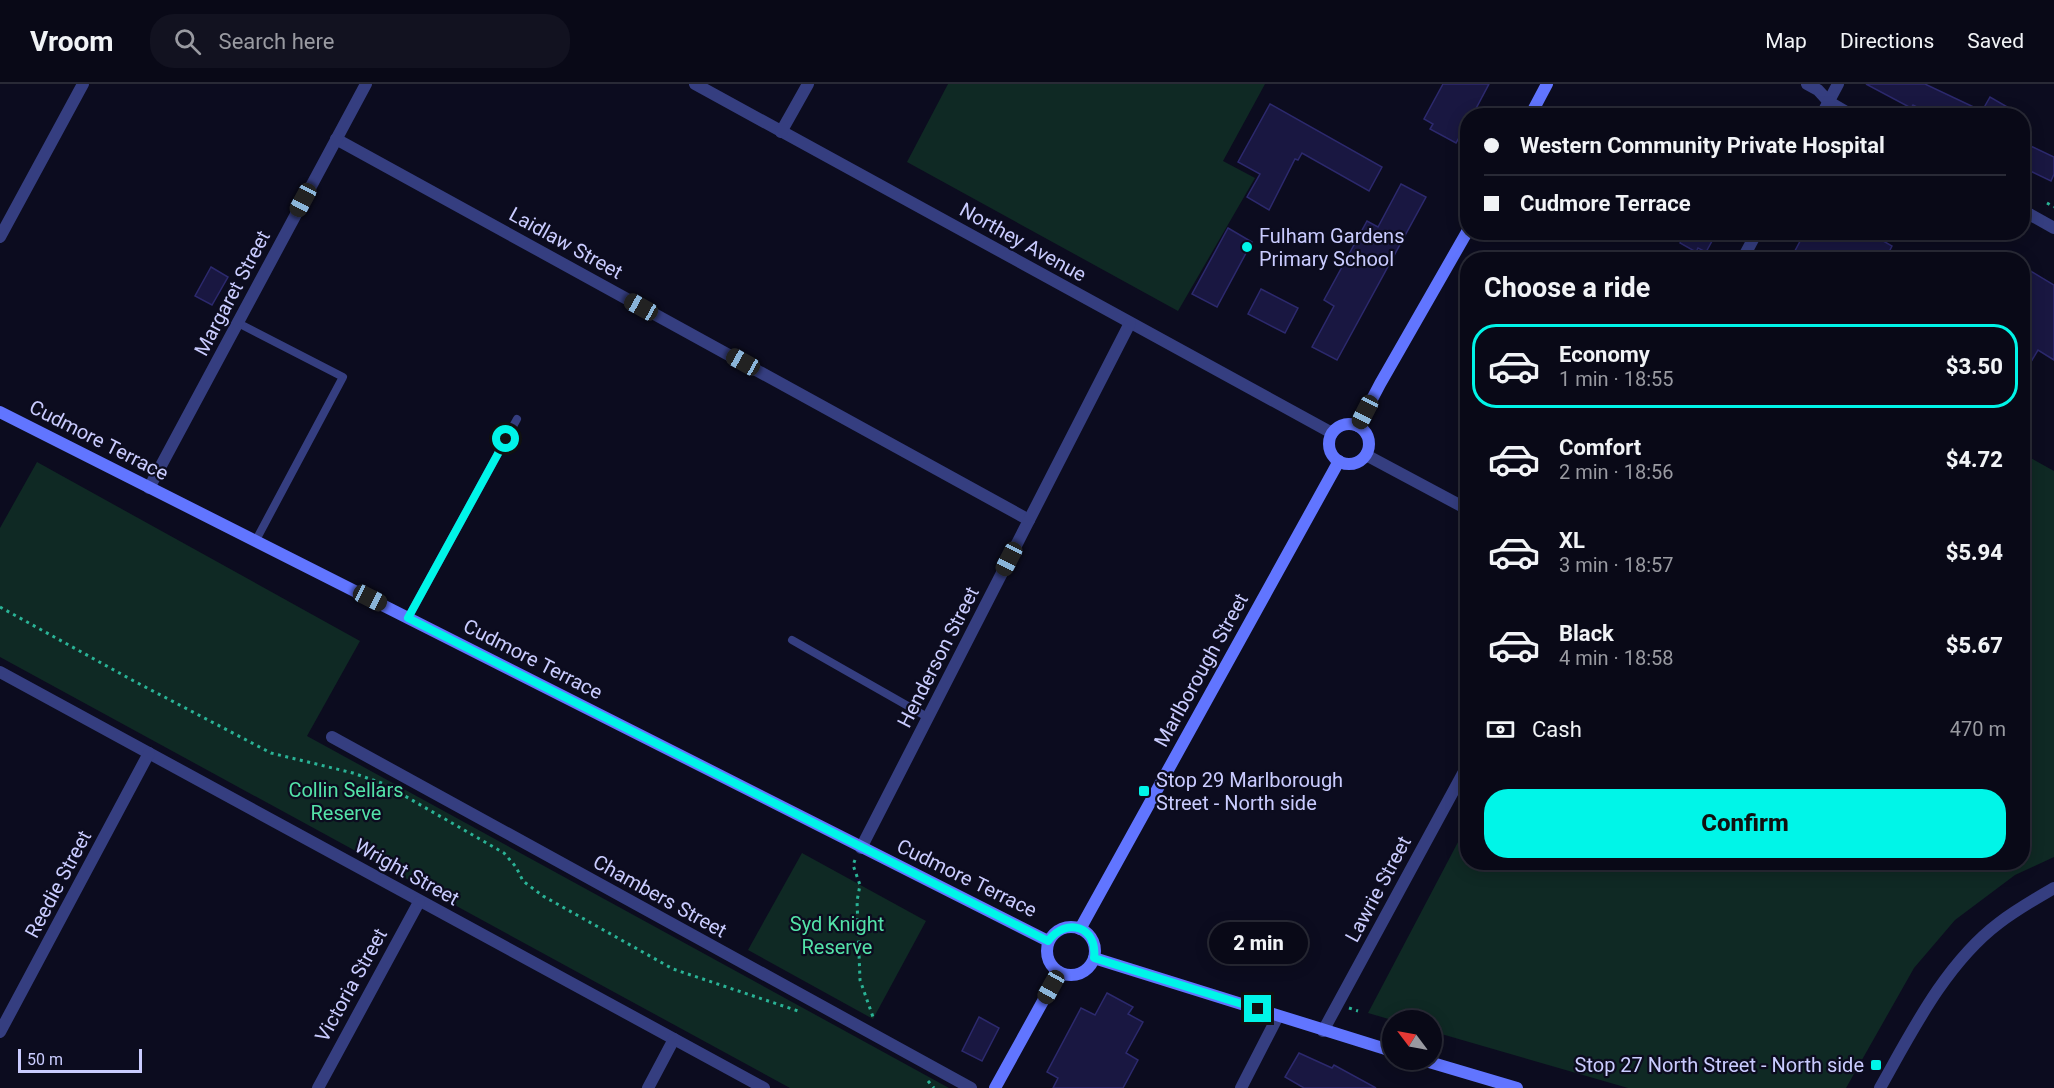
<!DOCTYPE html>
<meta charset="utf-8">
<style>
:root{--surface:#090917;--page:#121220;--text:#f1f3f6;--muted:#999aa1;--line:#292a36;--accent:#00f5e8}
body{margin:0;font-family:Roboto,sans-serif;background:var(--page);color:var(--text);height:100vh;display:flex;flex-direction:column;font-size:22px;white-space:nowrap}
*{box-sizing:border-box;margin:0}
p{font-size:20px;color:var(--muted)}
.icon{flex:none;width:33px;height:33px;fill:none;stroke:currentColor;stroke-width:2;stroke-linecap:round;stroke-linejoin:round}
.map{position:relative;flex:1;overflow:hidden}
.panel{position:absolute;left:1460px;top:168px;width:570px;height:618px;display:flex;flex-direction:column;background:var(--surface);border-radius:24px;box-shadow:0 3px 15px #0003,0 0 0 2px var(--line)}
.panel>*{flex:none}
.hud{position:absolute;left:1460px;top:24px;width:570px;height:132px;border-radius:24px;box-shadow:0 3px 15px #0003,0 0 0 2px var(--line);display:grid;align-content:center;height:132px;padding:0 24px;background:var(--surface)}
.needle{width:39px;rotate:302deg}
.fabs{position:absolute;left:1382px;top:926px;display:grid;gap:12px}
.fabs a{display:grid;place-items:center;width:60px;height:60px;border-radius:50%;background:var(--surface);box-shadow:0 3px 15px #0003,0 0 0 2px var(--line);font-size:30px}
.scale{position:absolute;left:18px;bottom:15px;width:124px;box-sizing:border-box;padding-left:6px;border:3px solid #caccff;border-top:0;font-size:16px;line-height:21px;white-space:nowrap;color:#caccff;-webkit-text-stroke:4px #0c0c1f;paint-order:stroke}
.end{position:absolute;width:27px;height:27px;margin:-14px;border:8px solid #00f5e8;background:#111;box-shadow:0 0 0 3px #111}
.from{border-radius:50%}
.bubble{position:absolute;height:42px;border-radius:21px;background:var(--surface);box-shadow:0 3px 15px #0003,0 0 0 2px var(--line);font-size:20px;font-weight:800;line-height:42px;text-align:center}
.car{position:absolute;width:18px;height:36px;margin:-18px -9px;border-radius:8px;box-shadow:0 0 4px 2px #0007;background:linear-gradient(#222 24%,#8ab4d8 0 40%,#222 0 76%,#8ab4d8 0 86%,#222 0)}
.hud b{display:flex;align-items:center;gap:21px;height:57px;font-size:22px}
.hud b+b{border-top:2px solid var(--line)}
.hud i{width:15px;height:15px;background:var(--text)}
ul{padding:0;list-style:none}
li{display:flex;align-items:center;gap:18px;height:84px;margin:0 12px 9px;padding:0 12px;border:3px solid transparent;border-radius:24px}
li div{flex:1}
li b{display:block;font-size:22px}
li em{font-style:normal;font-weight:800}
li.selected{border-color:var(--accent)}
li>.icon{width:54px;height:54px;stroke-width:1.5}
h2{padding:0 24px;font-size:27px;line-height:72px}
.pay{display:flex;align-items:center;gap:15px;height:66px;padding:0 24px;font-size:22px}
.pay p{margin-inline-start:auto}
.button{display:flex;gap:12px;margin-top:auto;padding:12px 24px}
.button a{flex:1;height:69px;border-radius:24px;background:var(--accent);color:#111;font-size:24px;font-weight:800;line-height:69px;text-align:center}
header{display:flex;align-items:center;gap:36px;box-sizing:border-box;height:84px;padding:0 30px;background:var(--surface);border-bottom:2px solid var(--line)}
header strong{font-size:28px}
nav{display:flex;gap:33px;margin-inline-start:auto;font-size:21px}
.search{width:420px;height:54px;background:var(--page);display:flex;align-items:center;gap:15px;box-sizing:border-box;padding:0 21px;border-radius:24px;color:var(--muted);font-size:22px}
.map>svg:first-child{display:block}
</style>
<header>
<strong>Vroom</strong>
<div class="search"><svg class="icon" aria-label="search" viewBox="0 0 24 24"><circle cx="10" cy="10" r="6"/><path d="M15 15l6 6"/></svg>Search here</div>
<nav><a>Map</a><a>Directions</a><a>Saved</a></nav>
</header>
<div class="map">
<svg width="2054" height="1004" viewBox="0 0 2054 1004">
<rect width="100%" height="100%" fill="#0c0c1f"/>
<g fill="#0f2924">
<polygon points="948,0 1265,0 1223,77 1255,94 1178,227 907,78"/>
<polygon points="2022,369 2054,387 2054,773 2015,791 1955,836 1914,884 1846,1004 1628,1004 1431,947 1431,936 1392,936 1368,929 1467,741 1467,778 2022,778"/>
<polygon points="37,378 360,557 307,652 949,1004 790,1004 0,573 0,444"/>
<polygon points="802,769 926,837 873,935 748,866"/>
</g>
<g fill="#191741" stroke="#2c296d" stroke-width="1.5">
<polygon points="1443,0 1489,0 1472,32 1467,32 1467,40 1456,59 1430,45 1433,40 1424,35"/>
<polygon points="1866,0 1925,0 1982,27 1990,13 2023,32 1935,32 1913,21 1911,24"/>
<polygon points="1270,20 1382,83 1369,107 1302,69 1298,76 1295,75 1269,126 1247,113 1260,90 1238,78"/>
<polygon points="2022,58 2054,73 2054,90 2051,97 2022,83"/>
<polygon points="1401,100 1426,113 1337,276 1312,263 1334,222 1324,216 1367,137 1378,143"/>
<polygon points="1228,144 1252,158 1217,223 1192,210"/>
<polygon points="1685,148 1717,148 1706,168 1698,164 1696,168 1680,159"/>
<polygon points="1805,148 1868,148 1892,162 1885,176 1790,176"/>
<polygon points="2022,182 2054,201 2054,276 2038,266 2022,293"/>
<polygon points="211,183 228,193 212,221 195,212"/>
<polygon points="1261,205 1298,224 1285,249 1248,230"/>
<polygon points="1107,909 1133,923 1128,930 1143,938 1126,969 1138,976 1123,1004 1053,1004 1058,994 1047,988 1081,924 1095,931"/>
<polygon points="979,933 999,944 982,977 962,967"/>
<polygon points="1299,969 1332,984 1334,981 1376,1004 1304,1004 1285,993"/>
</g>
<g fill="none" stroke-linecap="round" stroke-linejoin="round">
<g stroke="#2ab396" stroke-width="3" stroke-dasharray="3 4.5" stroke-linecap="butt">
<polyline points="2047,119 2054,123"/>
<polyline points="0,523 132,596 271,669 353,689 384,700 504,769 516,783 523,797 543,812 673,885 801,928"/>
<polyline points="855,776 853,781 860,801 857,817 860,896 873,933"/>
<polyline points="1349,924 1358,927"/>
<polyline points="928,997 934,1004"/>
</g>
<g stroke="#353e80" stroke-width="8">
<polyline points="238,239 343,293 256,456"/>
<polyline points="408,534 517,335"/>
<polyline points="792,556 929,634"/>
</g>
<g stroke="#353e80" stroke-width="12">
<polyline points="695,0 1332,349"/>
<polyline points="1807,0 1818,6 1829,18 1853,32"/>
<polyline points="1821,32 1838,0"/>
<polyline points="781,48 808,0"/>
<polyline points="336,55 1029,436"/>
<polyline points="2022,126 2054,144"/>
<polyline points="0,153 83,0"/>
<polyline points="1742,176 1757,148"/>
<polyline points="1366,371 1467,425"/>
<polyline points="149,404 366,0"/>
<polyline points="0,588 764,1004"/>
<polyline points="332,653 971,1004"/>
<polyline points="861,764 1130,239"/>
<polyline points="1323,947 1467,682"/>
<polyline points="0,948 149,669"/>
<polyline points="318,1004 419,818"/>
<polyline points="648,1004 674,955"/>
<polyline points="1241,1004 1278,932"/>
<path d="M 1880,1004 C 1912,947 1946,879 1999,839 C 2016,826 2035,815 2054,804"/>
</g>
<g stroke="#6175ff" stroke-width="12">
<polyline points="1530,32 1547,0"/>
<polyline points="0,328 1048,857"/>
<circle cx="1349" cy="360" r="20"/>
<polyline points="1358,342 1380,300 1467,148"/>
<circle cx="1071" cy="867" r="24"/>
<polyline points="1080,845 1339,377"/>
<polyline points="1094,874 1392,967"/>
<polyline points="1419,975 1517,1004"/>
<polyline points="995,1004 1059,888"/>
</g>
</g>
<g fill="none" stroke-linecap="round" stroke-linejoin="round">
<path stroke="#00f5e8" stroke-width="8" d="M 506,355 L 408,534 L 1048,857 C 1067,832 1098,843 1094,874 L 1258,925"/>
</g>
<g fill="#00f5e8" stroke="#0c0c1f" stroke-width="2">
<circle cx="1247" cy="163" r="6"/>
<rect x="1138" y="701" width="12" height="12" rx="3"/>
<rect x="1870" y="975" width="12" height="12" rx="3"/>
</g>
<g text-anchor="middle" stroke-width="4.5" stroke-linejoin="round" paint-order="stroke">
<g font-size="20" fill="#caccff" stroke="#0c0c1f" text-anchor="start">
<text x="1259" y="159">Fulham Gardens<tspan x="1259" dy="23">Primary School</tspan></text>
<text x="1156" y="703">Stop 29 Marlborough<tspan x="1156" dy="23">Street - North side</tspan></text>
<text x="1864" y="988" text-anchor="end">Stop 27 North Street - North side</text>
</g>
<g font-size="20" fill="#caccff" stroke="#0c0c1f">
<text transform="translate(1023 158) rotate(29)" y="7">Northey Avenue</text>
<text transform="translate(566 159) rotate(29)" y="7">Laidlaw Street</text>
<text transform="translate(232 209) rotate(-62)" y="7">Margaret Street</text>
<text transform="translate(99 356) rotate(27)" y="7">Cudmore Terrace</text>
<text transform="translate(938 573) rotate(-63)" y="7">Henderson Street</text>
<text transform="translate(533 575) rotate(27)" y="7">Cudmore Terrace</text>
<text transform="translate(1201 586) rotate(-61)" y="7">Marlborough Street</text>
<text transform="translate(407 788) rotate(29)" y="7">Wright Street</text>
<text transform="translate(967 794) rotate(26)" y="7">Cudmore Terrace</text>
<text transform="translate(58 800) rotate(-62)" y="7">Reedie Street</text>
<text transform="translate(1378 805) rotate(-62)" y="7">Lawrie Street</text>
<text transform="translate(660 812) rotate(29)" y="7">Chambers Street</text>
<text transform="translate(351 901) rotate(-61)" y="7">Victoria Street</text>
</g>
<g font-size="20" fill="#53e2a8" stroke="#0c0c1f">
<text x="346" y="713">Collin Sellars<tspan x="346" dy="23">Reserve</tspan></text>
<text x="837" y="847">Syd Knight<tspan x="837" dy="23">Reserve</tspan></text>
</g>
</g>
</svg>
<div class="fabs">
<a><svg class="needle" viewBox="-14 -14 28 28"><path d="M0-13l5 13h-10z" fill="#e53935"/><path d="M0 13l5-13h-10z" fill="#999aa1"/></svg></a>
</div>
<div class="scale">50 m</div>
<i class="end from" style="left:506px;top:355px"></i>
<i class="end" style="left:1258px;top:925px"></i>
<div class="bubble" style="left:1209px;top:838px;width:99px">2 min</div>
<i class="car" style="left:303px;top:116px;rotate:208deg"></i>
<i class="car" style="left:641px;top:223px;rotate:299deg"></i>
<i class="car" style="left:743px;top:278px;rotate:299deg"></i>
<i class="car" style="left:1365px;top:328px;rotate:207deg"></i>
<i class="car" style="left:1009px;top:475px;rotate:207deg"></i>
<i class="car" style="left:370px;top:514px;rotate:117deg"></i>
<i class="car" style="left:1051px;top:903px;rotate:209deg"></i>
<div class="hud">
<b><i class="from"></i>Western Community Private Hospital</b>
<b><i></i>Cudmore Terrace</b>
</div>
<section class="panel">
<h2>Choose a ride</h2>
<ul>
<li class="selected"><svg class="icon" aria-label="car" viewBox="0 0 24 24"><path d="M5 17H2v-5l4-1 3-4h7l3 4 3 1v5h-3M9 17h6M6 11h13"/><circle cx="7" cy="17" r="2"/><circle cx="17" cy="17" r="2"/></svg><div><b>Economy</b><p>1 min · 18:55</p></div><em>$3.50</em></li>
<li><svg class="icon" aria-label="car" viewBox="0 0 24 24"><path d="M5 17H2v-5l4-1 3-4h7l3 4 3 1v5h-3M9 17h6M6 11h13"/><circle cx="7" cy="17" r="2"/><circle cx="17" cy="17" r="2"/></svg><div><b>Comfort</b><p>2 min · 18:56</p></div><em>$4.72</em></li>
<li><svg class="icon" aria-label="car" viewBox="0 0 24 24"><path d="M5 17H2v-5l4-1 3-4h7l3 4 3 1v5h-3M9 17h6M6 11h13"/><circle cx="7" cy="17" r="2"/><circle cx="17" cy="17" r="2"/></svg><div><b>XL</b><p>3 min · 18:57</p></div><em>$5.94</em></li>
<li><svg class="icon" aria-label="car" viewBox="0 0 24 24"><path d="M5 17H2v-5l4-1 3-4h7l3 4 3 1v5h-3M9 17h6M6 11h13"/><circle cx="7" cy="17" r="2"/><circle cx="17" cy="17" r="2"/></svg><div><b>Black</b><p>4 min · 18:58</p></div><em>$5.67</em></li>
</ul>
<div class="pay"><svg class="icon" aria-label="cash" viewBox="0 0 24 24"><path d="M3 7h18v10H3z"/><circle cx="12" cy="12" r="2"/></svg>Cash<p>470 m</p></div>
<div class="button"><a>Confirm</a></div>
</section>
</div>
